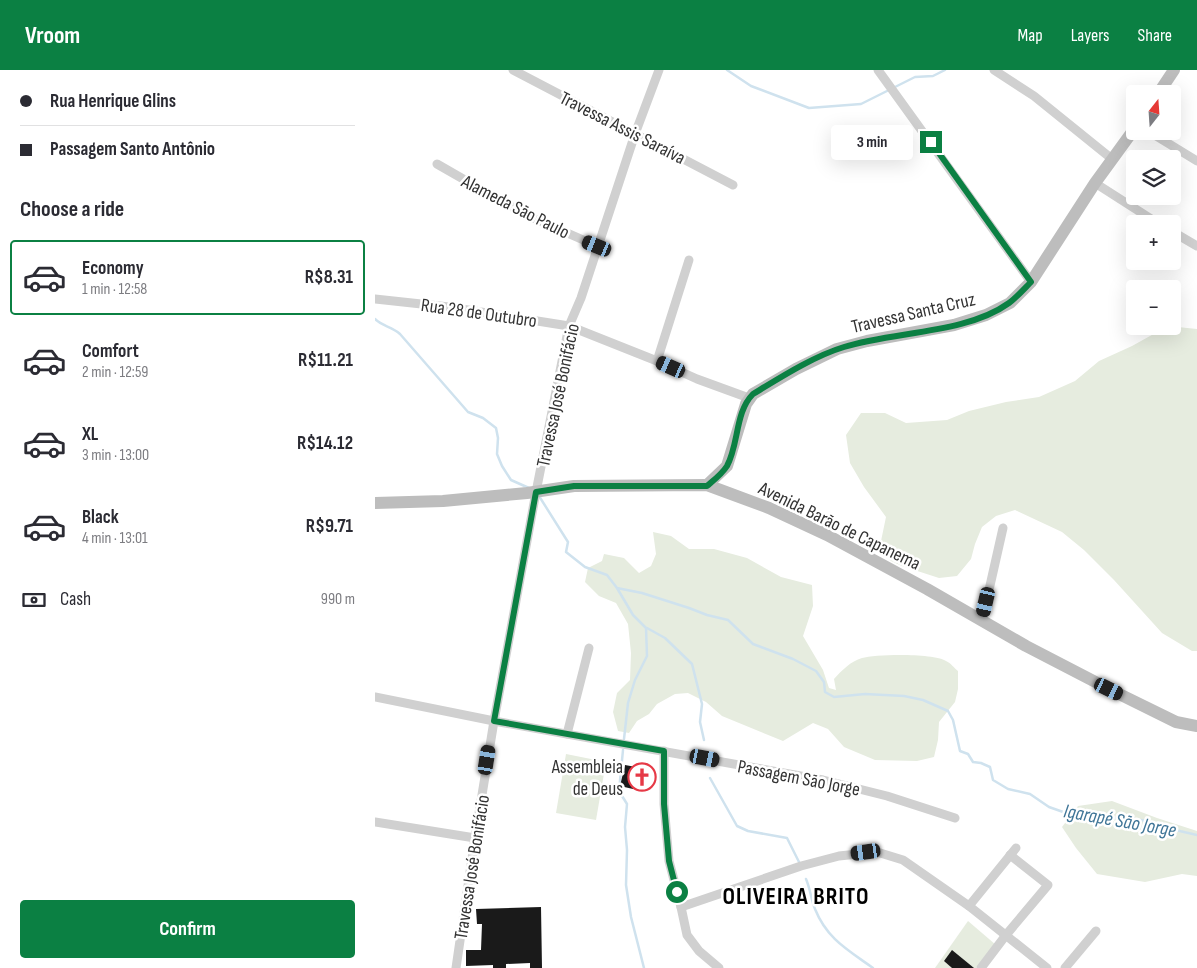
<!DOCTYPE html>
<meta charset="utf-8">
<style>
:root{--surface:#fff;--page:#f7f7f7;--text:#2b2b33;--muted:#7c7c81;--line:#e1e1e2;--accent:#0b8043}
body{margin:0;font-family:"Sofia Sans Condensed",sans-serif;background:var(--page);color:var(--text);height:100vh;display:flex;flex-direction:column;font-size:19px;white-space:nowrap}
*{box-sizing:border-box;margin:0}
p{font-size:16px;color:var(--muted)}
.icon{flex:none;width:28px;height:28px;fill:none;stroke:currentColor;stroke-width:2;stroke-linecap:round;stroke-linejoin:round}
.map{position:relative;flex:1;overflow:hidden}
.drawer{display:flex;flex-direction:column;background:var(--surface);width:375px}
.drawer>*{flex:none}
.top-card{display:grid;align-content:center;height:110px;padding:0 20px;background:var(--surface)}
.needle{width:32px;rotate:17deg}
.fabs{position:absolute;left:751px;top:15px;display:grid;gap:10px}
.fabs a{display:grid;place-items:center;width:55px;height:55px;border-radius:5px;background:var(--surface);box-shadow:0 5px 20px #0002;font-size:25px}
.end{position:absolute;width:22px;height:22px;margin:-11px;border:6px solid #0b8043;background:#fff;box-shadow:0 0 0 2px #fff}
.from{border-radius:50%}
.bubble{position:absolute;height:35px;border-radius:5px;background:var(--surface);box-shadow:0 5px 20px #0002;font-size:16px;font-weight:700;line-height:35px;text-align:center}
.car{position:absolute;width:15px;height:30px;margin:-15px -8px;border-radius:6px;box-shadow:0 0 4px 1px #0007;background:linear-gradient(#222 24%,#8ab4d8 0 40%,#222 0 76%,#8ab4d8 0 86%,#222 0)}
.top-card b{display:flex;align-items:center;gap:18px;height:48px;font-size:19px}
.top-card b+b{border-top:1px solid var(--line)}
.top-card i{width:12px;height:12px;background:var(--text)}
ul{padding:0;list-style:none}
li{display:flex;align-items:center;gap:15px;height:75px;margin:0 10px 8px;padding:0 10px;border:2px solid transparent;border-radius:5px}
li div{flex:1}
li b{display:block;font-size:19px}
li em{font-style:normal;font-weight:700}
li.active{border-color:var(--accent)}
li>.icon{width:45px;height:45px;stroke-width:1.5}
h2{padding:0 20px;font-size:22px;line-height:60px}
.pay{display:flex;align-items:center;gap:12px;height:55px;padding:0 20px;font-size:19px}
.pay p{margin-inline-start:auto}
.action{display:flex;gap:10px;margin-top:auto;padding:10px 20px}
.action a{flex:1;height:58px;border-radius:5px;background:var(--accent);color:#fff;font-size:20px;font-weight:700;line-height:58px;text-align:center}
header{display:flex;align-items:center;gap:30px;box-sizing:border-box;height:70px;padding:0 25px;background:var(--accent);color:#fff}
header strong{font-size:24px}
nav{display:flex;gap:28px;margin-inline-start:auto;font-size:18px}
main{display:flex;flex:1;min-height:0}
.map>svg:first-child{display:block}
</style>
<header>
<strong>Vroom</strong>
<nav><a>Map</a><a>Layers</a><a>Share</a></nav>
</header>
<main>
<section class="drawer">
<div class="top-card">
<b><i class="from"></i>Rua Henrique Glins</b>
<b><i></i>Passagem Santo Antônio</b>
</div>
<h2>Choose a ride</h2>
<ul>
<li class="active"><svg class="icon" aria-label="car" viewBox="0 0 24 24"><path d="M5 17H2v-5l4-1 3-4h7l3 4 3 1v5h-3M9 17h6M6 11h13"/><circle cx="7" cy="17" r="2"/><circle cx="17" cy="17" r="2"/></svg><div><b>Economy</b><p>1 min · 12:58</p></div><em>R$8.31</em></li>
<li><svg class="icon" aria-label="car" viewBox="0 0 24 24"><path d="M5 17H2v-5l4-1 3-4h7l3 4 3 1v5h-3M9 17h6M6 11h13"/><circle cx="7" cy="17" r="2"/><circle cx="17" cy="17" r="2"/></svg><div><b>Comfort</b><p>2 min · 12:59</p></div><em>R$11.21</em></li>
<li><svg class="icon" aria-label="car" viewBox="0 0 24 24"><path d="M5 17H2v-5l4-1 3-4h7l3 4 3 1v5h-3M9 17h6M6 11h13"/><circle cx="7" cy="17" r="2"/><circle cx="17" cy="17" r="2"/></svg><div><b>XL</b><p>3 min · 13:00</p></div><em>R$14.12</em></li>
<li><svg class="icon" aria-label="car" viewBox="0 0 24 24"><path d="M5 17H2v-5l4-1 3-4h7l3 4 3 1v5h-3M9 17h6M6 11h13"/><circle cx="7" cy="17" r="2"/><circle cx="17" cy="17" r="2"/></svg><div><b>Black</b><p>4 min · 13:01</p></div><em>R$9.71</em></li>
</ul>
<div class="pay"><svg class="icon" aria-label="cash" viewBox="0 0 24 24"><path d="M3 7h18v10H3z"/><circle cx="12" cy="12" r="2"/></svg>Cash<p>990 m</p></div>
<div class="action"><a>Confirm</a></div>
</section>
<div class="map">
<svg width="822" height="898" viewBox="0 0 822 898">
<rect width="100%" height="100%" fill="#fff"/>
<g fill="#e6ecdf">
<polygon points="793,256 822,259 822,581 817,581 787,563 739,510 709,480 687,462 640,440 621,446 607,457 600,474 596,489 582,506 564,508 527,496 516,491 506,483 506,471 511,447 489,417 475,393 471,365 486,343 510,343 531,353 572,350 594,341 631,332 664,327 700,311 724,291 757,276"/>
<path d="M 278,462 L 296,466 L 314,479 L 339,479 L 372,488 L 406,507 L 437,515 L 438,536 L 428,566 L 448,600 L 454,618 L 461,620 L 459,609 C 466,601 476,591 487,588 C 501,584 559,583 571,591 C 576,593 579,598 583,601 L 583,619 L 580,632 L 564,652 L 563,670 L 559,687 L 542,691 L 500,690 L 469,677 L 453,659 L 438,653 L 408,671 L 347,646 L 331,632 L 313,623 L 300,624 L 282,634 L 274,644 L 262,651 L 254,663 L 243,661 L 238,642 L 242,623 L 255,610 L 256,583 L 253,554 L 241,533 L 224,526 L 210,512 L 213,498 L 227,491 L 229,484 L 249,488 L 264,503 L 276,496 L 281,484 Z"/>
<polygon points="191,684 231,692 221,750 181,743"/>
<polygon points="737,731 782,748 822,761 822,806 807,804 770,812 722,804 701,778 687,757 703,736"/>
<polygon points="593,851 621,875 601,898 560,898"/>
</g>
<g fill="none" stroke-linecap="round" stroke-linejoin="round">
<g stroke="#cfe2ee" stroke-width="2.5">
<polyline points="352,0 376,16 434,38 486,34 540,7 558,6 570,0"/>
<path d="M 0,249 C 8,257 16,256 25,264 L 93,342 L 108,348 L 121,358 L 123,368 L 122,384 L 127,396 L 136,410 L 154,418"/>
<polyline points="164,426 193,472 191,482 210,497 232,505 242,518 267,523 314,538 332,545 353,550 378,574 418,589 441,601 449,612 450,622 459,627 490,624 529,626 548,630 573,641 578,650 585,681 593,684 598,692 606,693 615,697 618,710 633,719 655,724 674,737 691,743 709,747 730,749 748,747 771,751 796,759 822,765"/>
<polyline points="242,518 258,545 271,558 272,586 260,610 253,633 249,669"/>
<polyline points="272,558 290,568 317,594 327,634 325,652 329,670"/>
<polyline points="248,680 244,721 252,734 250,757 252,780 251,815 256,847 269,898"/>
<polyline points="335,708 362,756 373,761 412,768 425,794"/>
<path d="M 431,809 C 435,818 436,829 440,839 C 452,869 473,880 498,898"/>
</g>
</g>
<g fill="#1a1a1a">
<polygon points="250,695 277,700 274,715 260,712 258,719 245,716"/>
<polygon points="166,837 167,898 155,898 155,893 131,894 131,898 118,898 118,895 91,896 91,880 106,880 107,854 102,854 101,839"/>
<polygon points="577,880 599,898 577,898 569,891"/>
</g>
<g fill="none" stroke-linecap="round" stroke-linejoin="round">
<g stroke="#d0d0d0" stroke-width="9">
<polyline points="138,0 358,115"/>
<polyline points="503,0 656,212"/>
<polyline points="619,0 659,26 737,89"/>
<polyline points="773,61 822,91"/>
<polyline points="62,94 151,145 222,176"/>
<polyline points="720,113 784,154"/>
<polyline points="798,162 822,176"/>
<polyline points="0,229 74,237 194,256 282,291 322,309 374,328"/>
<polyline points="282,291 314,190"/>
<polyline points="607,551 628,458"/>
<polyline points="0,627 119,651 448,710 512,726 580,748"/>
<polyline points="192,664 214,578"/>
<polyline points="289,681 289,734 294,791 306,837 312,865 324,881 344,898"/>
<polyline points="0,752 100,768"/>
<polyline points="594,836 641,778"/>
<polyline points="306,837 426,796 464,786 502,782 528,790 594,836 672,898"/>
<polyline points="81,898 100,768 119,651 161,422 194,256 206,228 260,64 284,0"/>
<polyline points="606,898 631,865 673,815 635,785"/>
<polyline points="690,898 721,861"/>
</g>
<g stroke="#bdbdbd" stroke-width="12">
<polyline points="783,24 799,0"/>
<polyline points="332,415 352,396 371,334 378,324 421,299 462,279 492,271 579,255 611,245 635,233 656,212 720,113 760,58"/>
<polyline points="0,433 68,431 152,423 199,416 332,415 394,438 452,465 552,519 651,576 734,619 801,652 822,656"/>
</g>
</g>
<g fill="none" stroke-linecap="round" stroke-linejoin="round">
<path stroke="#0b8043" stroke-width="6" d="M 302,822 L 294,791 L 289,734 L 289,681 L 119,651 L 161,422 L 199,416 L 332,416 C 339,410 347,404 352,396 C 364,374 360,342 378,324 C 406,307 439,286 469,277 C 519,261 591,264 634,233 C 642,227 649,219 656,212 L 556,72"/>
</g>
<defs>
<g id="church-ring" transform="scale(1.4375)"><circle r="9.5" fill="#fff" stroke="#e63946" stroke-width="1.5"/><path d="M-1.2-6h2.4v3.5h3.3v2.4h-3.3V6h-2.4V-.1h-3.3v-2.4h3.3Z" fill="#e63946"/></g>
</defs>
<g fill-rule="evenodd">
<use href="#church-ring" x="267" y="707"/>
</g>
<g text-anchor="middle" stroke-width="5" stroke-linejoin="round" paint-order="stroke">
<g font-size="19" fill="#333" stroke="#fff">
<text transform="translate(248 57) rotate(27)" y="7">Travessa Assis Saraíva</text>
<text transform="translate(141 136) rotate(27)" y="7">Alameda São Paulo</text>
<text transform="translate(104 242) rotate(8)" y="7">Rua 28 de Outubro</text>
<text transform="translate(538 242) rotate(-13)" y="7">Travessa Santa Cruz</text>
<text transform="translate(182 325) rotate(-78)" y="7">Travessa José Bonifácio</text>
<text transform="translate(465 455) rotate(26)" y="7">Avenida Barão de Capanema</text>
<text transform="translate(424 707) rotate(11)" y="7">Passagem São Jorge</text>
<text transform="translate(96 797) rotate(-81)" y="7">Travessa José Bonifácio</text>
</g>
<g font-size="19" fill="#333" stroke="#fff" text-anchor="end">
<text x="248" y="703">Assembleia<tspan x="248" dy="22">de Deus</tspan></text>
</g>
<g font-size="20" font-style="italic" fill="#3f7597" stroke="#fff">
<text transform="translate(745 750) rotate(10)" y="7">Igarapé São Jorge</text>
</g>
<g font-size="24" font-weight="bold" letter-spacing="1" fill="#000" stroke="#fff">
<text x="421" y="834">OLIVEIRA BRITO</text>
</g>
</g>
</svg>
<div class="fabs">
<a><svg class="needle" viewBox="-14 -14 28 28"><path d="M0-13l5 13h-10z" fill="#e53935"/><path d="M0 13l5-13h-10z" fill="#7c7c81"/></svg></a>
<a><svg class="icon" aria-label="layers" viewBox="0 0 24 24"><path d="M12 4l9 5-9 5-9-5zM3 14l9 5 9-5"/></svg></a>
<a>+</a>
<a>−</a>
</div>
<i class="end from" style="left:302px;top:822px"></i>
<i class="end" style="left:556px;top:72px"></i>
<div class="bubble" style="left:456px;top:55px;width:82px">3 min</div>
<i class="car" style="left:222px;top:176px;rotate:292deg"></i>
<i class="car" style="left:296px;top:297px;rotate:294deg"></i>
<i class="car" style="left:611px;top:532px;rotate:193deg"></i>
<i class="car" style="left:734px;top:619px;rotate:116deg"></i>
<i class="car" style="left:330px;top:688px;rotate:101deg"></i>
<i class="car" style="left:112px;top:690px;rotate:9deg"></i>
<i class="car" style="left:491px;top:782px;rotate:262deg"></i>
</div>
</main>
